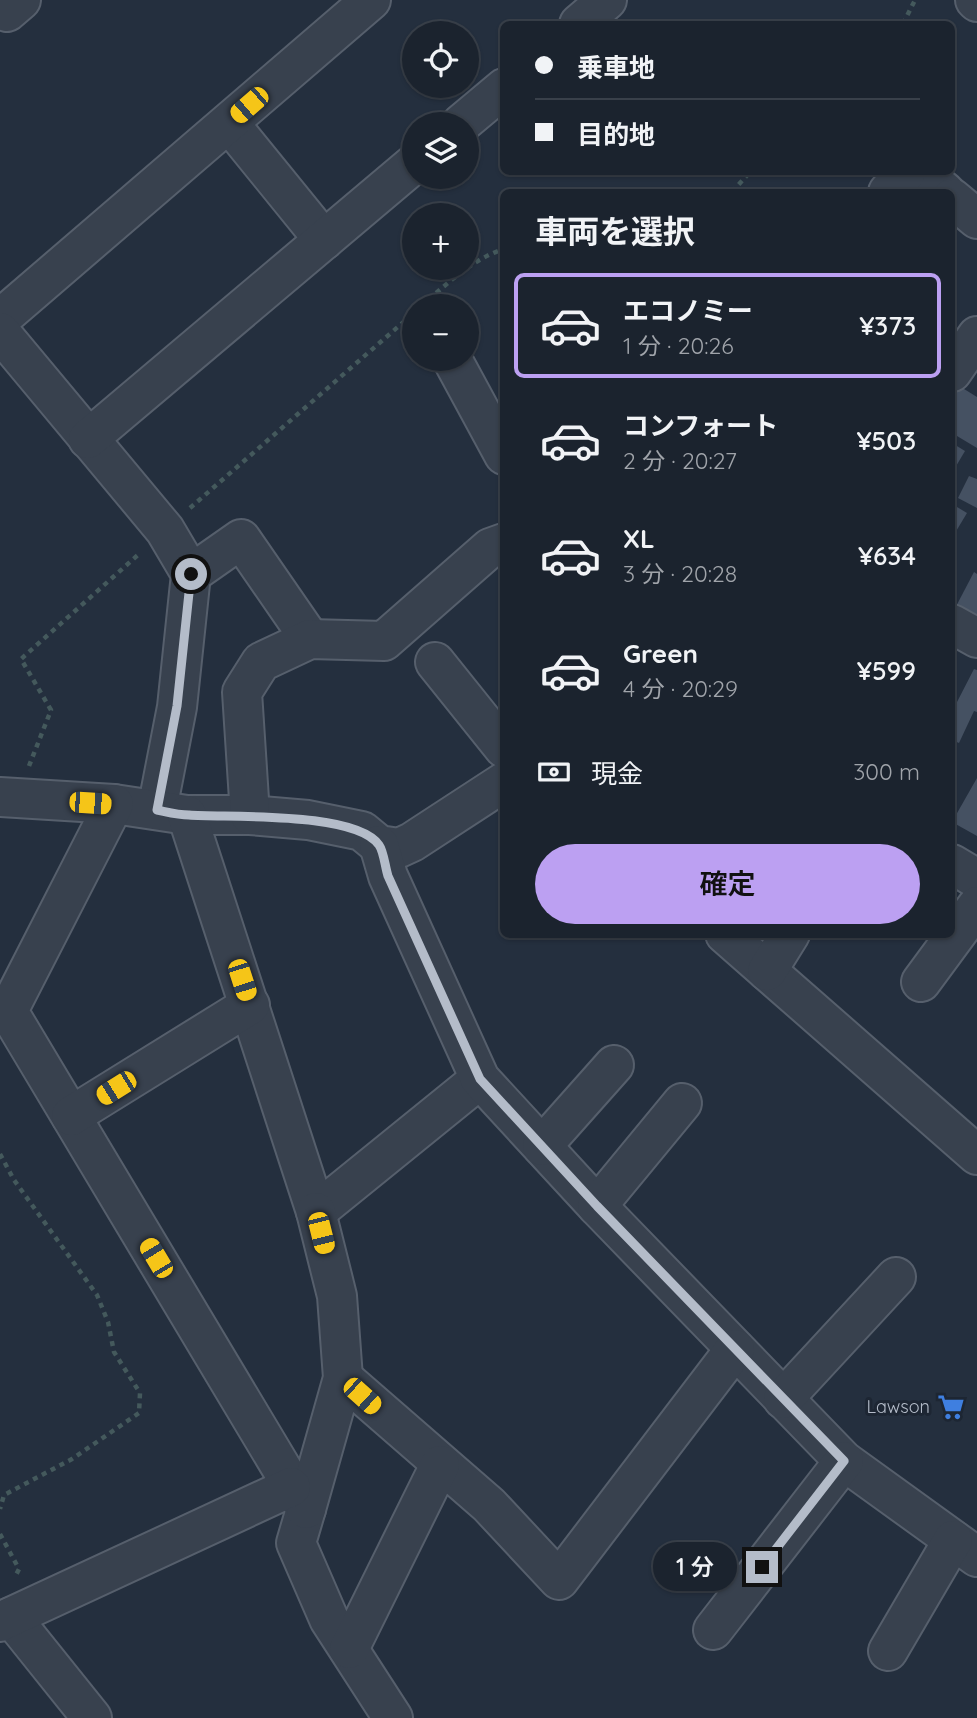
<!DOCTYPE html>
<html lang="ja">
<meta charset="utf-8">
<style>
:root{--surface:#1b232e;--page:#282f3a;--text:#f1f3f6;--muted:#a0a4aa;--line:#39404a;--accent:#bca0f2}
body{margin:0;font-family:Quicksand,"Noto Sans JP",sans-serif;background:var(--page);color:var(--text);height:100vh;display:flex;flex-direction:column;font-size:26px;white-space:nowrap}
*{box-sizing:border-box;margin:0}
p{font-size:23px;color:var(--muted)}
.icon{flex:none;width:38px;height:38px;fill:none;stroke:currentColor;stroke-width:2;stroke-linecap:round;stroke-linejoin:round}
.map{position:relative;flex:1;overflow:hidden}
.drawer{position:absolute;left:500px;top:189px;width:455px;height:749px;display:flex;flex-direction:column;background:var(--surface);border-radius:10px;box-shadow:0 2px 5px #0004,0 0 0 2px var(--line)}
.drawer>*{flex:none}
.guide{position:absolute;left:500px;top:21px;width:455px;height:154px;border-radius:10px;box-shadow:0 2px 5px #0004,0 0 0 2px var(--line);display:grid;align-content:center;height:154px;padding:0 35px;background:var(--surface)}
.fabs{position:absolute;left:402px;top:21px;display:grid;gap:14px}
.fabs a{display:grid;place-items:center;width:77px;height:77px;border-radius:50%;background:var(--surface);box-shadow:0 2px 5px #0004,0 0 0 2px var(--line);font-size:35px}
.end{position:absolute;width:32px;height:32px;margin:-16px;border:9px solid #b4bcc9;background:#111;box-shadow:0 0 0 4px #111}
.from{border-radius:50%}
.bubble{position:absolute;height:49px;border-radius:24px;background:var(--surface);box-shadow:0 2px 5px #0004,0 0 0 2px var(--line);font-size:23px;font-weight:600;line-height:49px;text-align:center}
.car{position:absolute;width:21px;height:42px;margin:-21px -10px;border-radius:9px;box-shadow:0 0 5px 2px #0007;background:linear-gradient(#f5c518 24%,#345 0 40%,#f5c518 0 76%,#345 0 86%,#f5c518 0)}
.guide b{display:flex;align-items:center;gap:24px;height:66px;font-size:26px}
.guide b+b{border-top:2px solid var(--line)}
.guide i{width:18px;height:18px;background:var(--text)}
ul{padding:0;list-style:none}
li{display:flex;align-items:center;gap:21px;height:105px;margin:0 14px 10px;padding:0 21px;border:4px solid transparent;border-radius:10px}
li div{flex:1}
li b{display:block;font-size:26px}
li em{font-style:normal;font-weight:600}
li.current{border-color:var(--accent)}
li>.icon{width:63px;height:63px;stroke-width:1.5}
h2{padding:0 35px;font-size:32px;line-height:84px}
.pay{display:flex;align-items:center;gap:18px;height:77px;padding:0 35px;font-size:26px}
.pay p{margin-inline-start:auto}
.button{display:flex;gap:14px;margin-top:auto;padding:14px 35px}
.button a{flex:1;height:80px;border-radius:42px;background:var(--accent);color:#111;font-size:28px;font-weight:600;line-height:80px;text-align:center}
.map>svg:first-child{display:block}
</style>
<div class="map">
<svg width="977" height="1718" viewBox="0 0 977 1718">
<rect width="100%" height="100%" fill="#242f3e"/>
<g fill="#455162">
<polygon points="956,384 977,397 977,448 952,433 952,391"/>
<polygon points="952,443 965,451 952,473"/>
<polygon points="969,476 977,479 977,508 958,498"/>
<polygon points="952,504 967,513 952,538"/>
<polygon points="974,572 977,574 977,628 952,614"/>
<polygon points="974,669 977,670 977,712 974,711 959,743 952,740 952,699 957,702"/>
<polygon points="977,778 977,836 952,822"/>
</g>
<g fill="none" stroke-linecap="round" stroke-linejoin="round">
<g stroke="#565f6c" stroke-width="42">
<g id="minor">
<polyline points="975,0 977,2"/>
<polyline points="0,2 7,12 21,0"/>
<polyline points="579,24 607,0"/>
<polyline points="229,123 324,240"/>
<polyline points="461,124 504,88"/>
<polyline points="921,172 945,192"/>
<polyline points="888,192 906,172"/>
<polyline points="952,198 977,219"/>
<polyline points="0,319 371,0"/>
<polyline points="0,332 165,530 191,574 177,707 157,810"/>
<polyline points="452,359 504,455"/>
<polyline points="952,372 977,336"/>
<polyline points="88,439 415,163"/>
<polyline points="191,574 241,539 310,639"/>
<polyline points="952,624 977,638"/>
<polyline points="435,662 504,748"/>
<polyline points="0,797 114,804 187,815 250,815 308,820 362,831 379,845 399,848 412,842 504,782"/>
<polyline points="114,804 8,1011 306,1509 296,1543 329,1619 393,1718"/>
<polyline points="187,815 316,1212 480,1079"/>
<polyline points="250,815 242,692 261,662 310,639 384,641 490,548 504,543"/>
<polyline points="379,845 388,876 480,1079 597,1206 844,1461 977,1557"/>
<polyline points="952,864 977,879"/>
<polyline points="725,934 977,1155"/>
<polyline points="767,971 790,934"/>
<polyline points="921,982 977,906"/>
<polyline points="71,1116 250,1005"/>
<polyline points="542,1146 614,1065"/>
<polyline points="597,1206 682,1103"/>
<polyline points="343,1378 489,1505 559,1580 735,1349"/>
<polyline points="783,1399 896,1277"/>
<polyline points="306,1509 343,1378 337,1296 316,1212"/>
<polyline points="11,1617 92,1718"/>
<polyline points="0,1622 291,1487"/>
<polyline points="713,1630 844,1461"/>
<polyline points="349,1649 440,1465"/>
<polyline points="888,1651 953,1540"/>
</g>
</g>
<g stroke="#44595c" stroke-width="4.5" stroke-dasharray="5 5" stroke-linecap="butt">
<polyline points="903,24 915,0"/>
<polyline points="732,192 750,172"/>
<path d="M 421,306 C 446,285 472,259 504,249"/>
<polyline points="190,508 415,312"/>
<polyline points="29,766 51,710 21,659 139,554"/>
<polyline points="0,1154 14,1180 97,1295 108,1322 114,1352 140,1393 139,1413 72,1459 4,1495 0,1509"/>
<polyline points="0,1534 19,1569 15,1577"/>
</g>
<use href="#minor" stroke="#38414e" stroke-width="38"/>
</g>
<g fill="none" stroke-linecap="round" stroke-linejoin="round">
<path stroke="#b4bcc9" stroke-width="9" d="M 191,574 L 177,706 L 157,810 C 167,812 178,815 189,815 C 229,818 355,811 379,845 C 384,852 385,867 388,876 L 480,1079 L 597,1206 L 844,1461 L 762,1567"/>
</g>
<defs>
<g id="supermarket-bare" transform="scale(2.1)"><path d="M-6-5.5h2.5l.6 2H6L4.5 2H-2.5L-4.4-4H-6ZM-1.5 3.2a1.3 1.3 0 1 0 .1 0ZM3 3.2a1.3 1.3 0 1 0 .1 0Z" fill="#3f7fe0" stroke="#1d2633" stroke-width="2.5" paint-order="stroke"/></g>
</defs>
<g fill-rule="evenodd">
<use href="#supermarket-bare" x="951" y="1407"/>
</g>
<g text-anchor="middle" stroke-width="6" stroke-linejoin="round" paint-order="stroke">
<g font-size="18" fill="#b4bcc9" stroke="#1d2633" text-anchor="end">
<text x="930" y="1413">Lawson</text>
</g>
</g>
</svg>
<div class="fabs">
<a><svg class="icon" aria-label="locate" viewBox="0 0 24 24"><circle cx="12" cy="12" r="6"/><path d="M12 2v4M12 18v4M2 12h4M18 12h4"/></svg></a>
<a><svg class="icon" aria-label="layers" viewBox="0 0 24 24"><path d="M12 4l9 5-9 5-9-5zM3 14l9 5 9-5"/></svg></a>
<a>+</a>
<a>−</a>
</div>
<i class="end from" style="left:191px;top:574px"></i>
<i class="end" style="left:762px;top:1567px"></i>
<div class="bubble" style="left:653px;top:1542px;width:84px">1 分</div>
<i class="car" style="left:249px;top:105px;rotate:229deg"></i>
<i class="car" style="left:90px;top:803px;rotate:94deg"></i>
<i class="car" style="left:242px;top:980px;rotate:162deg"></i>
<i class="car" style="left:116px;top:1088px;rotate:238deg"></i>
<i class="car" style="left:321px;top:1233px;rotate:166deg"></i>
<i class="car" style="left:156px;top:1258px;rotate:329deg"></i>
<i class="car" style="left:362px;top:1396px;rotate:132deg"></i>
<div class="guide">
<b><i class="from"></i>乗車地</b>
<b><i></i>目的地</b>
</div>
<section class="drawer">
<h2>車両を選択</h2>
<ul>
<li class="current"><svg class="icon" aria-label="car" viewBox="0 0 24 24"><path d="M5 17H2v-5l4-1 3-4h7l3 4 3 1v5h-3M9 17h6M6 11h13"/><circle cx="7" cy="17" r="2"/><circle cx="17" cy="17" r="2"/></svg><div><b>エコノミー</b><p>1 分 · 20:26</p></div><em>¥373</em></li>
<li><svg class="icon" aria-label="car" viewBox="0 0 24 24"><path d="M5 17H2v-5l4-1 3-4h7l3 4 3 1v5h-3M9 17h6M6 11h13"/><circle cx="7" cy="17" r="2"/><circle cx="17" cy="17" r="2"/></svg><div><b>コンフォート</b><p>2 分 · 20:27</p></div><em>¥503</em></li>
<li><svg class="icon" aria-label="car" viewBox="0 0 24 24"><path d="M5 17H2v-5l4-1 3-4h7l3 4 3 1v5h-3M9 17h6M6 11h13"/><circle cx="7" cy="17" r="2"/><circle cx="17" cy="17" r="2"/></svg><div><b>XL</b><p>3 分 · 20:28</p></div><em>¥634</em></li>
<li><svg class="icon" aria-label="car" viewBox="0 0 24 24"><path d="M5 17H2v-5l4-1 3-4h7l3 4 3 1v5h-3M9 17h6M6 11h13"/><circle cx="7" cy="17" r="2"/><circle cx="17" cy="17" r="2"/></svg><div><b>Green</b><p>4 分 · 20:29</p></div><em>¥599</em></li>
</ul>
<div class="pay"><svg class="icon" aria-label="cash" viewBox="0 0 24 24"><path d="M3 7h18v10H3z"/><circle cx="12" cy="12" r="2"/></svg>現金<p>300 m</p></div>
<div class="button"><a>確定</a></div>
</section>
</div>
